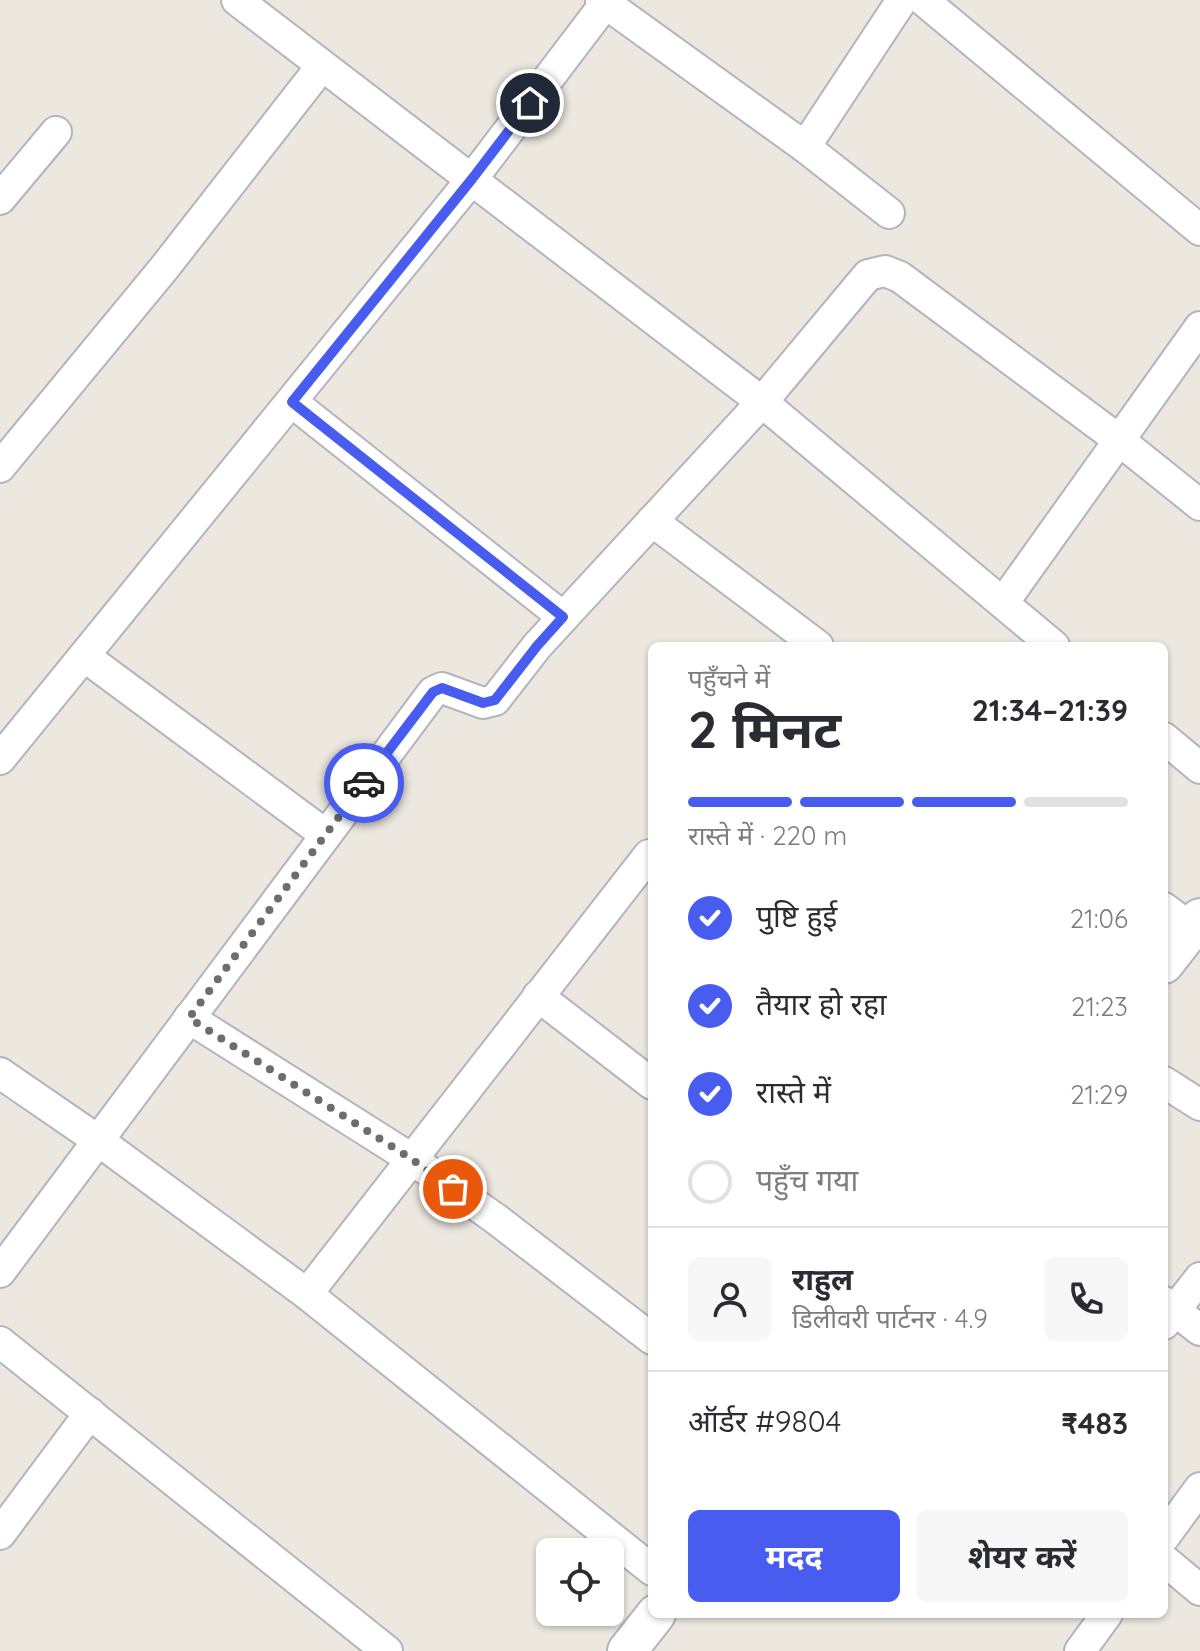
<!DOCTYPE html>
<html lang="hi">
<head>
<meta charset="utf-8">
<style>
  :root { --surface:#fff; --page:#f7f7f7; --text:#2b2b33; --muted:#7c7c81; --line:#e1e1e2; --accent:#485df0 }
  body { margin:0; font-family:Quicksand,"Noto Sans Devanagari",sans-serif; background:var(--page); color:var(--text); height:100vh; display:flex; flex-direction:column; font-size:30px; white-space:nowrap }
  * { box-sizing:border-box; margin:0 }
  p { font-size:26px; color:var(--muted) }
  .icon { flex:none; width:44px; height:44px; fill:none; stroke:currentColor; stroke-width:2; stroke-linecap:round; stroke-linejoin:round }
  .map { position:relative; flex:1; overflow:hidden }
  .side { position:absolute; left:648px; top:642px; width:520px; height:976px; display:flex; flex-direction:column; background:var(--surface); border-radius:12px; box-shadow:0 2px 6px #0004 }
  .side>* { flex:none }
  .tools { position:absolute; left:536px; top:1538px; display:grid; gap:16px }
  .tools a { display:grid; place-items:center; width:88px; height:88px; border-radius:12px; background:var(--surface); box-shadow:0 2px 6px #0004; font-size:40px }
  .pin { position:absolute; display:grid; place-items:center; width:68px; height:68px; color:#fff; margin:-34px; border:4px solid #fff; border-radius:50%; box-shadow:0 2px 8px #0007 }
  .courier { position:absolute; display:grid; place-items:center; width:80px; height:80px; margin:-40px; border:6px solid #485df0; border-radius:50%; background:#fff; color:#222; box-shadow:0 2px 10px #0007 }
  .overview em { font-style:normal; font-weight:700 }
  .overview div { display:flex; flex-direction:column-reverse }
  .overview { display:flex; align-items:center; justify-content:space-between; height:136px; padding:0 40px }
  h1 { font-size:52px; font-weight:700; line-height:60px }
  .bar { display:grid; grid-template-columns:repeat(4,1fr); gap:12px 8px; align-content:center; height:96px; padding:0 40px }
  .bar i { height:10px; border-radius:6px; background:var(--line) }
  .bar .current { background:var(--accent) }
  .bar p { grid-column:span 4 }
  .line { display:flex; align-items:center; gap:20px; padding:0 40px; border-top:2px solid var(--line) }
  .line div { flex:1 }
  .round { display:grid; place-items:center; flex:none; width:84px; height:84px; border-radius:12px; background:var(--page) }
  ol { padding:0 40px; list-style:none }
  li { display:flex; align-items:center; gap:24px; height:88px }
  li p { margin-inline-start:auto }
  li .icon { padding:8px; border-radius:50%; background:var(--accent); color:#fff; stroke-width:4 }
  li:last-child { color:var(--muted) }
  li i { width:44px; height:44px; border:4px solid var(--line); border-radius:50% }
  .cta { display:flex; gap:16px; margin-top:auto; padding:16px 40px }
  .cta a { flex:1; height:92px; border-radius:12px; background:var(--accent); color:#fff; font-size:32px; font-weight:700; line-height:92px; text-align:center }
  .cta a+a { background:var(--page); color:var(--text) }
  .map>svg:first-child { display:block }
</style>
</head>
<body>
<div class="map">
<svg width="1200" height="1651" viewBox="0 0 1200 1651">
  <rect width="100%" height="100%" fill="#ece7df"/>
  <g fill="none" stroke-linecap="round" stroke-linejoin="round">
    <defs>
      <g id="minor">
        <polyline points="237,0 762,402 1054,646"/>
        <polyline points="601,0 805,147 889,213"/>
        <polyline points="923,0 1200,230"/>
        <polyline points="805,147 902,0"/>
        <polyline points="0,199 56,132"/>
        <polyline points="292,402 563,617"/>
        <polyline points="0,467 165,267 321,67"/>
        <polyline points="652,521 818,646"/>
        <polyline points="1003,603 1200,327"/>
        <polyline points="84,656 326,835"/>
        <polyline points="1164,738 1200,768"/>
        <polyline points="0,759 472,179 608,0"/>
        <polyline points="1164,908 1192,929"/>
        <polyline points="538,996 652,1084"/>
        <polyline points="189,1018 410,1158 496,1219 652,1339"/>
        <polyline points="0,1073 99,1141 307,1294 652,1570"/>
        <polyline points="1164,1082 1200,1105"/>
        <polyline points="0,1272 433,692 442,688 483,703 495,700 537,646 762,402 868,275 885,271 900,277 1119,440 1200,505"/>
        <polyline points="307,1294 649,855"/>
        <polyline points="1164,1302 1200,1330"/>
        <polyline points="1164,1324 1200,1278"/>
        <polyline points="0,1342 387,1651"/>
        <polyline points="0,1534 90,1413"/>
        <polyline points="1164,1537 1200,1488"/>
        <polyline points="1164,1560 1200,1590"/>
        <polyline points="1080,1651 1107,1614"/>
      </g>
      <g id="tertiary">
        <polyline points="1164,964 1200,918"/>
        <polyline points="627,1651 656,1614"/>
      </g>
    </defs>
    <use href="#minor" stroke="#b2b4be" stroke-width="34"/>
    <use href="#tertiary" stroke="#b2b4be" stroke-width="42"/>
    <use href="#minor" stroke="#fff" stroke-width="30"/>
    <use href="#tertiary" stroke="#fff" stroke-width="38"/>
  </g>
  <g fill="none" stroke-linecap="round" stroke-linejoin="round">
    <polyline stroke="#6f6d6b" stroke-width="8" stroke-dasharray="0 14.4" points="364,783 189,1018 410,1158 453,1189"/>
    <polyline stroke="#485df0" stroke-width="10" points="364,783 433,692 442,688 483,703 495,700 537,646 563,617 292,402 472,179 530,103"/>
  </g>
</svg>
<div class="tools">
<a><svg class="icon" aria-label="locate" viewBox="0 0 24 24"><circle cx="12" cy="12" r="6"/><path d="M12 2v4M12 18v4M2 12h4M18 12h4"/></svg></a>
</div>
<div class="pin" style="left:453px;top:1189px;background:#ea580c"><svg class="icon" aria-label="bag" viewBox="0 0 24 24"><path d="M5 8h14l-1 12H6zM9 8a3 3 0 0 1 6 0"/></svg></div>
<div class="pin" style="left:530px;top:103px;background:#1f2937"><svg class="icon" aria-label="home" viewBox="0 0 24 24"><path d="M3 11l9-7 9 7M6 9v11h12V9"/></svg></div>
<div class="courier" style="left:364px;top:783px"><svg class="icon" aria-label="car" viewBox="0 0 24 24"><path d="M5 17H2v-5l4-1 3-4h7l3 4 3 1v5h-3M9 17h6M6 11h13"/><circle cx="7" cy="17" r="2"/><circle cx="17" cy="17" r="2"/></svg></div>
<section class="side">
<div class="overview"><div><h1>2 मिनट</h1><p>पहुँचने में</p></div><em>21:34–21:39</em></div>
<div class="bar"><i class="current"></i><i class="current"></i><i class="current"></i><i></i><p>रास्ते में · 220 m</p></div>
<ol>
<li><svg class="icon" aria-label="check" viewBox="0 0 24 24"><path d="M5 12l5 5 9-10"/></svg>पुष्टि हुई<p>21:06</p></li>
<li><svg class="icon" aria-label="check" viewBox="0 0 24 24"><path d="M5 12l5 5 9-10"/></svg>तैयार हो रहा<p>21:23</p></li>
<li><svg class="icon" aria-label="check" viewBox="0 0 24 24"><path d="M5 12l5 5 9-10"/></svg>रास्ते में<p>21:29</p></li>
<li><i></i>पहुँच गया</li>
</ol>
<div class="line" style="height:144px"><a class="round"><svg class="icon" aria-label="person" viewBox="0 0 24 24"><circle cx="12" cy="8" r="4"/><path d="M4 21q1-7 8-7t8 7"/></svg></a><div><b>राहुल</b><p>डिलीवरी पार्टनर · 4.9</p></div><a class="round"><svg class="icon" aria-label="phone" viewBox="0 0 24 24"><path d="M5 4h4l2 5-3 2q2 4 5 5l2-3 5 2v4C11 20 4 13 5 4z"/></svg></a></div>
<div class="line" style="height:104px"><div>ऑर्डर #9804</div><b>₹483</b></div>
<div class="cta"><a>मदद</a><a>शेयर करें</a></div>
</section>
</div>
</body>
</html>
